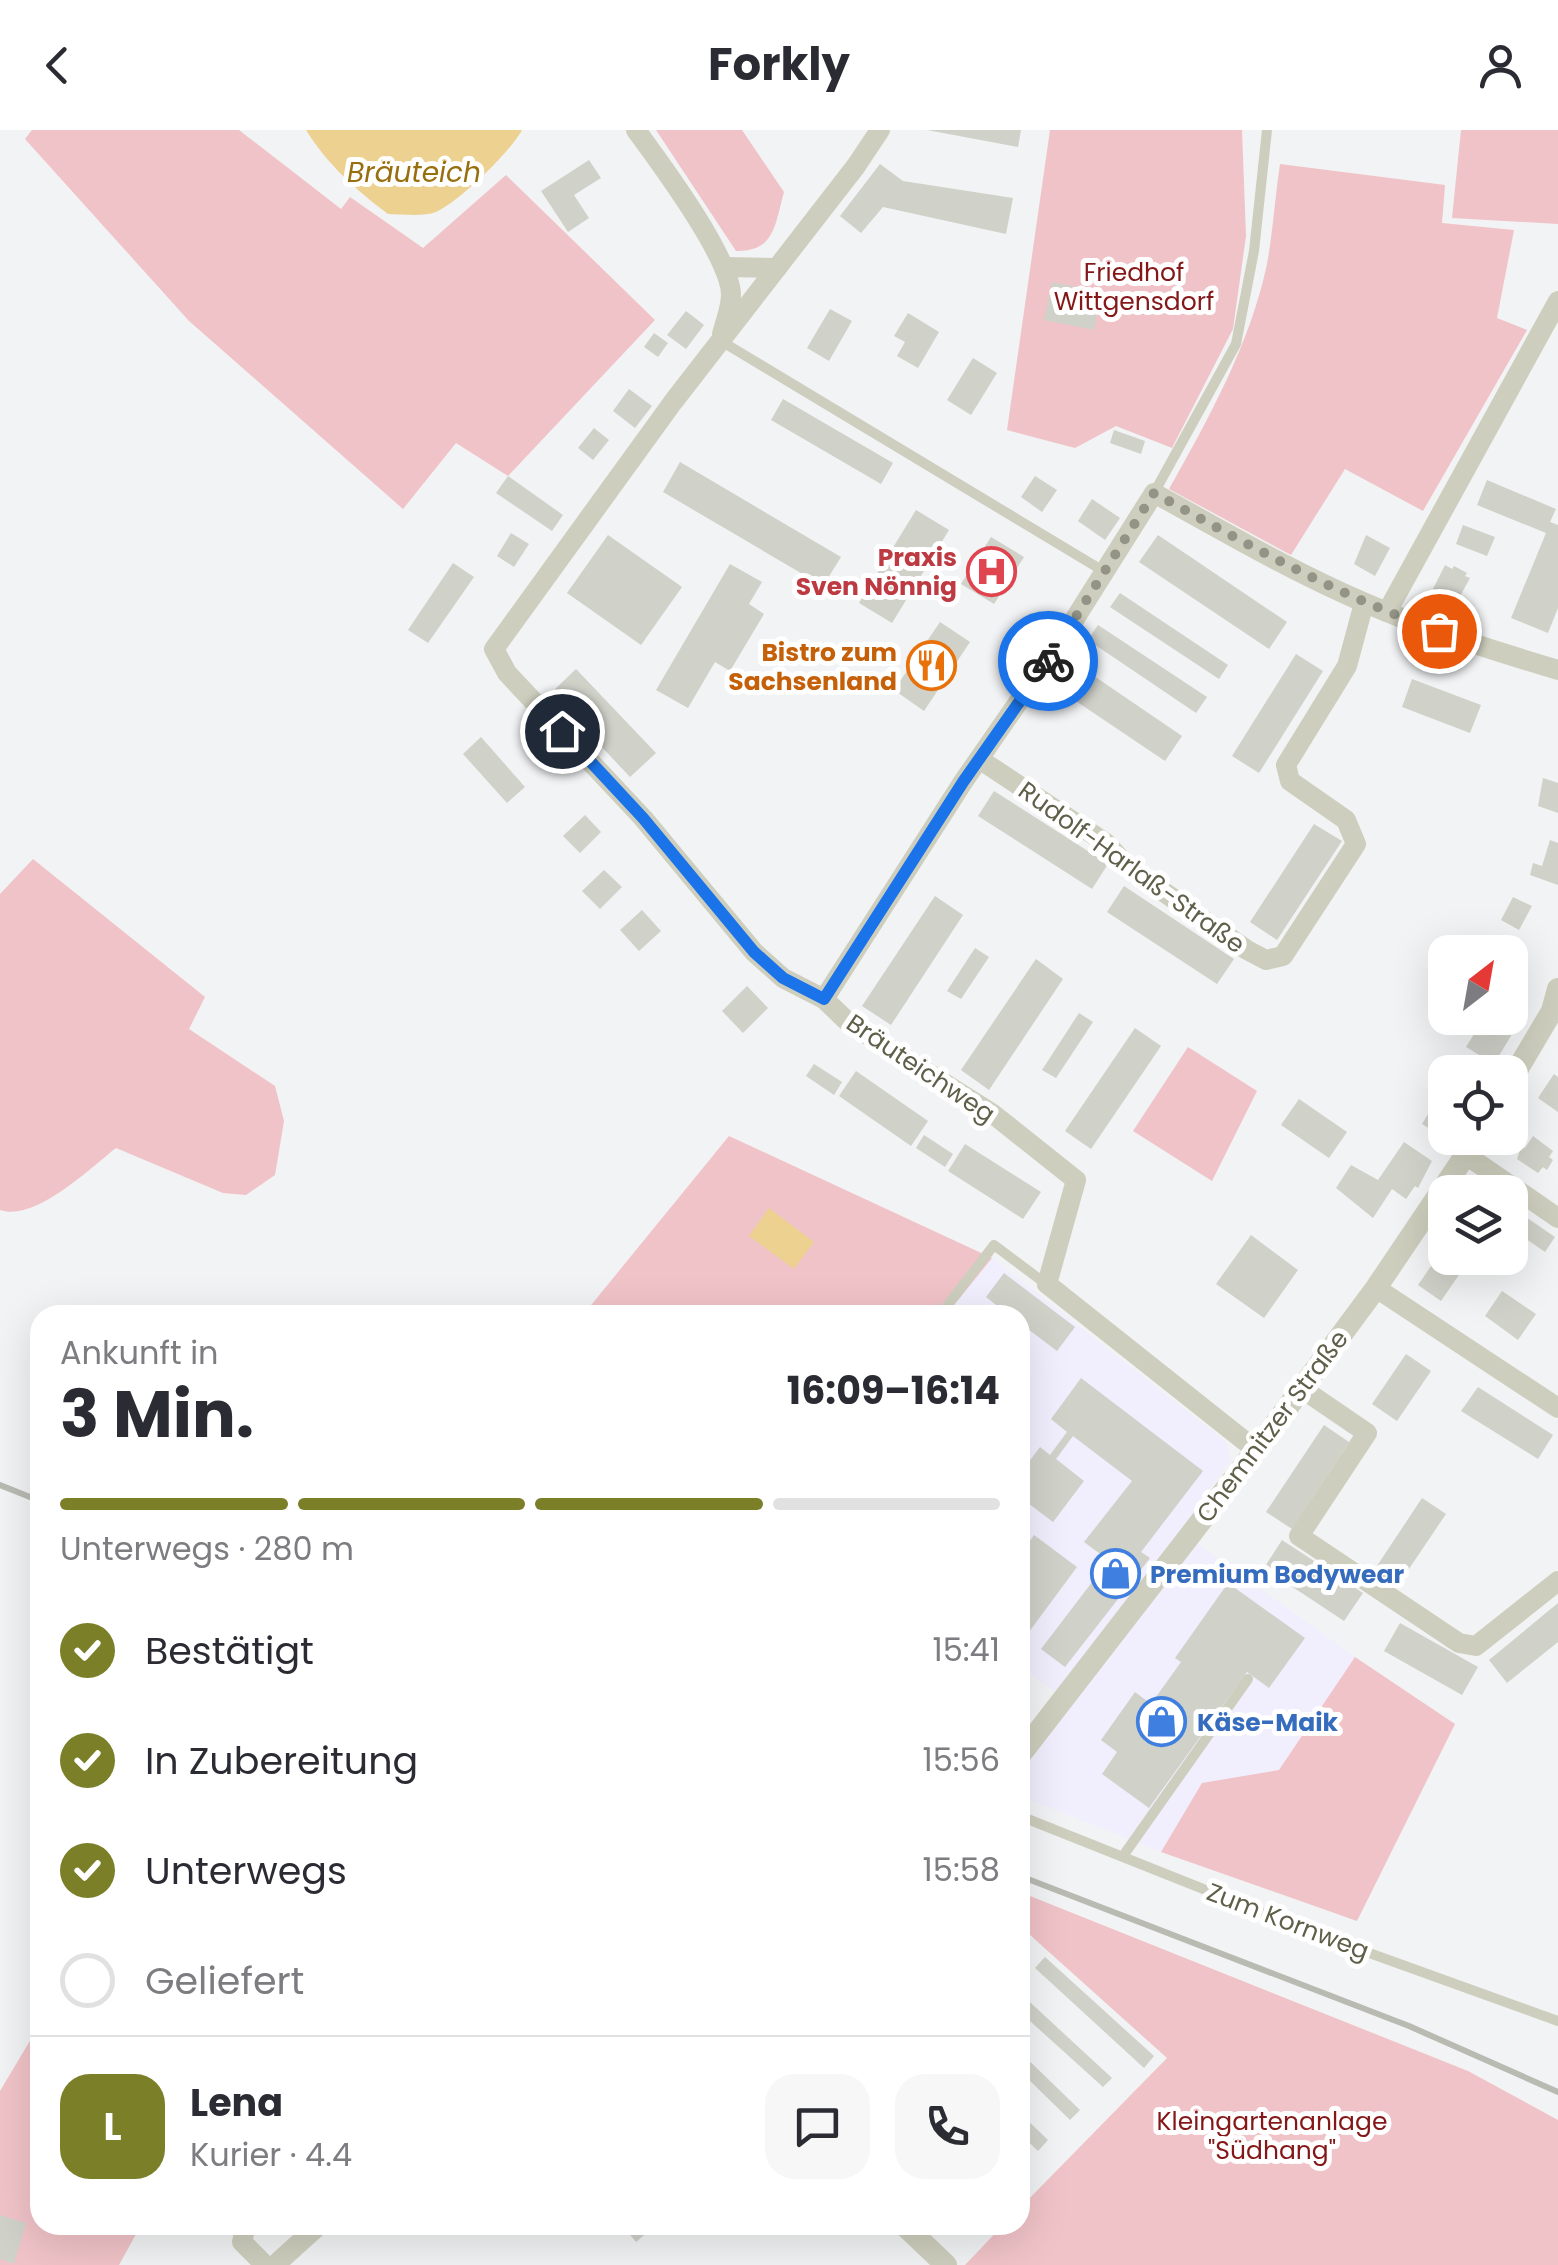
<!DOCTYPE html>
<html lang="de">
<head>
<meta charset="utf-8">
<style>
  :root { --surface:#fff; --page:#f7f7f7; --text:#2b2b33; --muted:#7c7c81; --line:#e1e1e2; --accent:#7a7f28 }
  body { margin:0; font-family:Poppins,sans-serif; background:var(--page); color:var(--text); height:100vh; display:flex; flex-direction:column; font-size:38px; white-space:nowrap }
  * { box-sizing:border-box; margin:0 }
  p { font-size:32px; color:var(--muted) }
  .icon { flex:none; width:55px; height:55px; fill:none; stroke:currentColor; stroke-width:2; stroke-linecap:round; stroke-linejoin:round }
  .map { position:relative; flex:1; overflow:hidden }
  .details { position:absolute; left:30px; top:1175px; width:1000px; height:930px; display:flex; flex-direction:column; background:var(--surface); border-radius:30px; box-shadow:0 10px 40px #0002 }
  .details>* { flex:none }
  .needle { width:65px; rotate:31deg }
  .tools { position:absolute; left:1428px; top:805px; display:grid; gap:20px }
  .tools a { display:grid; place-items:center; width:100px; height:100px; border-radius:20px; background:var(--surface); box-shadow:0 10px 40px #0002; font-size:50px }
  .pin { position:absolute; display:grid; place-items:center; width:85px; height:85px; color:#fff; margin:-42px; border:5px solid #fff; border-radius:50%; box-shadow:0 2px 10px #0007 }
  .courier { position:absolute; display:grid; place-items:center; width:100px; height:100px; margin:-50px; border:8px solid #1a73e8; border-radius:50%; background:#fff; color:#222; box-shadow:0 2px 12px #0007 }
  .head em { font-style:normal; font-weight:700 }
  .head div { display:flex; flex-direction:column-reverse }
  .head { display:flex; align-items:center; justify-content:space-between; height:170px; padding:0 30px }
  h1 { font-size:65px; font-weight:700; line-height:75px }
  .bar { display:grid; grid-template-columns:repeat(4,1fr); gap:15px 10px; align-content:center; height:120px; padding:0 30px }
  .bar i { height:12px; border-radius:8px; background:var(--line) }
  .bar .current { background:var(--accent) }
  .bar p { grid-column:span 4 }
  .line { display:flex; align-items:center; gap:25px; padding:0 30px; border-top:2px solid var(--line) }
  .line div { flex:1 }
  .round { display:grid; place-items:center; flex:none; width:105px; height:105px; border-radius:30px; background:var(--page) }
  ol { padding:0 30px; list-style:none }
  li { display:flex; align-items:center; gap:30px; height:110px }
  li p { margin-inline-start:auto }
  li .icon { padding:10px; border-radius:50%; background:var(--accent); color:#fff; stroke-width:4 }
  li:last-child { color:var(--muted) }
  li i { width:55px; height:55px; border:5px solid var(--line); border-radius:50% }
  header { display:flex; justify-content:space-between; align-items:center; height:130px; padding:0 30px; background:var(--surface); font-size:45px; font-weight:700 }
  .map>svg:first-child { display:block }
</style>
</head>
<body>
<header><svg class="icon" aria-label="back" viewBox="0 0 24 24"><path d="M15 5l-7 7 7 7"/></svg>Forkly<svg class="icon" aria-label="person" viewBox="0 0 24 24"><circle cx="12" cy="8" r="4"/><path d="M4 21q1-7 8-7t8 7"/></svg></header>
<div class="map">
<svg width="1558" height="2135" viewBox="0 0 1558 2135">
  <rect width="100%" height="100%" fill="#f2f3f4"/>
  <polygon fill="#f1eefd" points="992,1128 1226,1312 1231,1329 1180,1401 1355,1527 1279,1640 1202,1653 1161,1722 1020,1666 1020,1642 1072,1574 1020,1536 1020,1185 946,1185"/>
  <g fill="#f0c3c8">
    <polygon points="32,0 239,0 341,79 350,67 423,118 506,45 655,190 508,346 456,313 403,379 189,191 25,9"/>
    <path d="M656,0H742L784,62C775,94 775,122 736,121Z"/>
    <polygon points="1050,0 1242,0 1246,106 1233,199 1172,318 1116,296 1075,318 1007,300"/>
    <polygon points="1461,0 1558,0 1558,94 1452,88"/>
    <path d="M1280,34L1445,55L1442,93L1514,100L1497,188L1527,200L1423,381L1345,339L1291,425L1169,359C1209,288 1250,214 1267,134C1273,101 1275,67 1280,34Z"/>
    <path d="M33,729L205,867L189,899L275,956L284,991L275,1045L246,1065L223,1063L116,1018C89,1039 35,1092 0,1080V764Z"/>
    <polygon points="1188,917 1257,961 1212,1051 1133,1001"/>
    <polygon points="729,1006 992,1128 946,1185 583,1185"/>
    <polygon points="1355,1527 1455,1594 1357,1791 1161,1722 1202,1653 1279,1640"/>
    <polygon points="1020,1762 1468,1941 1558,1990 1558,2135 965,2135 1003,2095 1020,2095 1020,2078 1167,1928 1020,1796"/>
    <polygon points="40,1894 40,2095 141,2095 119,2135 0,2135 0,1961"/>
  </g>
  <g fill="#edd190">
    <path d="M306,0H522C511,21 458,73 436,82C423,87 401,84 388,84C355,59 328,35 306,0Z"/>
    <polygon points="769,1078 814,1112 794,1139 749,1106"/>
  </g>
  <g fill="#d0d1c9">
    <polygon points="927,0 1021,0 1018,17"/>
    <polygon points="589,30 601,48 574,65 589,88 568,102 541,61"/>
    <polygon points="880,34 903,51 1013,68 1006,104 883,77 861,103 840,86"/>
    <polygon points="1052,152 1101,162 1094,200 1044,190"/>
    <polygon points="830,179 852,191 829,231 807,218"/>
    <polygon points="686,181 704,195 686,219 667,205"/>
    <polygon points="908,183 939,202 918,238 897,226 905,212 894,206"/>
    <polygon points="654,203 668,213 658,227 644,217"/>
    <polygon points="973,228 997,243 971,285 947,270"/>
    <polygon points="629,259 652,276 635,298 613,281"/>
    <polygon points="783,269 893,333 881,354 771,290"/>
    <polygon points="594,298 609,310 593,330 578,318"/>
    <polygon points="1114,300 1145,311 1141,324 1110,313"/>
    <polygon points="680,332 841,427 823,456 663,362"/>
    <polygon points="508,346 563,385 552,401 496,363"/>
    <polygon points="1035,346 1057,360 1042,382 1021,367"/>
    <polygon points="1487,350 1556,379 1550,392 1558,395 1558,478 1548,503 1511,488 1546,403 1477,375"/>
    <polygon points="1092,369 1120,388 1105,410 1078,391"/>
    <polygon points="916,380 949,400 892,493 859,473"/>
    <polygon points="1463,395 1495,407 1487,426 1456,414"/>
    <polygon points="511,403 529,414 514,437 497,426"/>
    <polygon points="608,405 682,457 641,515 567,463"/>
    <polygon points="1158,405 1287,492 1269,519 1139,432"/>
    <polygon points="1366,405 1390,418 1375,446 1354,434"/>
    <polygon points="991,407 1024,427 994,474 961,454"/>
    <polygon points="453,433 474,447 428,513 408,500"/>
    <polygon points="730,434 762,452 749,474 764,484 730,541 715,532 688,578 656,560"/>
    <polygon points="1445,435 1452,439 1454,436 1467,443 1465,446 1470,448 1457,472 1433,459"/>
    <polygon points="1120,463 1228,535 1219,549 1110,477"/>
    <polygon points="940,492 970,512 924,581 894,560"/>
    <polygon points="1098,495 1207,567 1196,583 1088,510"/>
    <polygon points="1296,524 1323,541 1259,643 1232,626"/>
    <polygon points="1072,531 1182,606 1165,631 1055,557"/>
    <polygon points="576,539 656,623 630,647 551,563"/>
    <polygon points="1412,549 1481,575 1470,603 1402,577"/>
    <polygon points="481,607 525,657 507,673 463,624"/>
    <polygon points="1543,648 1558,653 1558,683 1538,676"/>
    <polygon points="994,661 1108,734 1092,759 978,686"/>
    <polygon points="585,685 601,702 580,723 563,706"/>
    <polygon points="1314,694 1342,711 1277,810 1250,792"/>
    <polygon points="1550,710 1558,713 1558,755 1530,745 1533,733 1542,736"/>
    <polygon points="604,740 622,757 600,779 582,761"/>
    <polygon points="1124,756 1234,829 1217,854 1107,782"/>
    <polygon points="935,766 963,785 891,895 862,876"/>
    <polygon points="1513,767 1532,776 1519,800 1501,790"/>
    <polygon points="642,780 661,801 639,821 620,800"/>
    <polygon points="975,818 989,827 961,869 947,861"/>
    <polygon points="1036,829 1063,849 989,960 961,940"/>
    <polygon points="747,856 768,878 743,903 722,881"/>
    <polygon points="1510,872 1526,881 1494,934 1466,917 1484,888 1510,888"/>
    <polygon points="1079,883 1093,892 1056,948 1042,940"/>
    <polygon points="1135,898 1161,916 1091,1019 1065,1001"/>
    <polygon points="814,934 842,952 834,965 806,946"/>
    <polygon points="856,941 928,991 911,1016 839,966"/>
    <polygon points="1554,944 1558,947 1558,982 1538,968"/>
    <polygon points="1445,956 1445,1008 1422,994"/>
    <polygon points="1299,969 1347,1002 1329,1028 1281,995"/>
    <polygon points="924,1005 953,1024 945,1037 916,1018"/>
    <polygon points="1533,1006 1553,1021 1549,1027 1553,1030 1547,1040 1543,1037 1538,1043 1517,1029 1521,1017 1525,1018"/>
    <polygon points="1404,1012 1432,1031 1418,1058 1415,1056 1406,1069 1392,1059 1373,1088 1336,1058 1351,1035 1378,1050"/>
    <polygon points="965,1014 1041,1062 1023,1089 948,1041"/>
    <polygon points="1514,1079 1555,1107 1545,1122 1510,1098 1510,1085"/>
    <polygon points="1251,1105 1298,1140 1264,1188 1216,1154"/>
    <polygon points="1440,1123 1463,1139 1441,1171 1418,1155"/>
    <polygon points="1004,1143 1075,1197 1057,1221 1020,1193 1020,1185 1009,1185 986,1167"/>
    <polygon points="1502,1161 1536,1184 1518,1210 1485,1186"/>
    <polygon points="1406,1224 1431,1241 1397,1291 1372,1274"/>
    <polygon points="1081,1248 1203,1341 1141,1422 1150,1428 1065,1537 1041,1519 1096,1447 1090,1443 1103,1426 1084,1412 1132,1351 1073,1306 1056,1329 1084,1351 1053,1392 1020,1367 1020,1327 1028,1333 1040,1317 1050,1325 1067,1302 1051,1289"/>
    <polygon points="1478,1257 1553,1305 1538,1329 1461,1281"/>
    <polygon points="1324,1295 1349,1312 1292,1399 1266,1382"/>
    <polygon points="1422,1368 1446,1384 1396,1458 1373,1442"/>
    <polygon points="1034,1405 1077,1437 1020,1514 1020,1409 1027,1415"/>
    <polygon points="1282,1410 1363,1463 1344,1491 1264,1438"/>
    <polygon points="1228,1453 1305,1508 1269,1558 1247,1542 1149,1678 1102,1644 1117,1622 1101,1610 1135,1562 1151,1574 1181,1532 1175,1528"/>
    <polygon points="1558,1473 1558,1512 1507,1553 1489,1530"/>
    <polygon points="1400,1493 1478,1537 1462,1565 1384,1521"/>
    <polygon points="1045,1827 1154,1926 1144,1938 1035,1838"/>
    <polygon points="1020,1863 1112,1948 1103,1957 1020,1882"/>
    <polygon points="1020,1922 1080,1980 1070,1990 1020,1941"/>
    <polygon points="1020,1983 1048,2010 1038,2021 1020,2004"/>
    <polygon points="0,2085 26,2093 14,2134 0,2129"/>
    <polygon points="622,2095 656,2095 636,2112"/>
  </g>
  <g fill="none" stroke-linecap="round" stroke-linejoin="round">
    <g stroke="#cecebe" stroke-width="10">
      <polyline points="721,211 1105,442"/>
      <polyline points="1154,363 1236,214 1254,121 1267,0"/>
      <polyline points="940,1185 994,1115 1046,1154"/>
      <polyline points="1020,1686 1311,1802 1558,1891"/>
      <polyline points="1123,1726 1248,1549"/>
    </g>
    <g stroke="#cecebe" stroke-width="20">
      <path d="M636,0C660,33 731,128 731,165C731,178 725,192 722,204"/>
      <polyline points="880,0 856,36 673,272 494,519 507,543 643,688 754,822 783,848 824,869 849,893 993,984 1076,1050 1047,1154 1256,1320"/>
      <polyline points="724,137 777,138"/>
      <polyline points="1387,482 1558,171"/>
      <polyline points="979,629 1106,713 1128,737 1247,820 1266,830 1283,826 1356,714 1346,690 1290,651 1286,635 1347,536 1364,473"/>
      <path d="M824,869L963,652L1064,506L1154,363C1223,401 1291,441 1363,472C1427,500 1492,520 1558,540"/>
      <polyline points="1466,1025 1558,1088"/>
      <polyline points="1376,1158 1558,1278"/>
      <polyline points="1301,1258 1367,1303 1299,1406 1459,1513 1476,1516 1558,1451"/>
      <polyline points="246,2095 242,2112 265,2135"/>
      <polyline points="275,2135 319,2095"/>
    </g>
    <g stroke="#cecebe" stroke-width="22">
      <polyline points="1510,952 1552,881 1558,859"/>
      <polyline points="1020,1625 1256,1320 1376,1158 1477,1008"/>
      <polyline points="904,2095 946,2135"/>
    </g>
    <g stroke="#b9bab2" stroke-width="6">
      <polyline points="0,1355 40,1371"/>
      <polyline points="1020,1746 1409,1896 1558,1962"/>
    </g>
  </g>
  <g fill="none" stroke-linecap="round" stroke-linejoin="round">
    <path stroke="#939386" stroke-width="10" stroke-dasharray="0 18" d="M1048,531L1154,363C1247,414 1338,466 1439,501"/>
    <polyline stroke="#1a73e8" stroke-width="12" points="562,601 643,688 754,822 783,848 824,869 963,652 1048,531"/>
  </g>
  <defs>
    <symbol id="hospital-ring" viewBox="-11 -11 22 22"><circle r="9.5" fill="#fff" stroke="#e0444e" stroke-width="1.5"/><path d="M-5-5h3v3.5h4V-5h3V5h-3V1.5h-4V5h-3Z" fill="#e0444e"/></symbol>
    <symbol id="restaurant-ring" viewBox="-11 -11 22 22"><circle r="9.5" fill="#fff" stroke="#e8710a" stroke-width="1.5"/><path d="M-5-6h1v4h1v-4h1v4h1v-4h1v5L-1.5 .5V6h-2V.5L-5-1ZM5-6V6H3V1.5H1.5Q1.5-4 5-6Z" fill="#e8710a"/></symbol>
    <symbol id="shop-ring" viewBox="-11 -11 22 22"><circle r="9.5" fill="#fff" stroke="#3f7fe0" stroke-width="1.5"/><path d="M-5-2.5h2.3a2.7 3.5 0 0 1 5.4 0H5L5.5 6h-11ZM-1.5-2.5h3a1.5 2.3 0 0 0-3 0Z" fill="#3f7fe0"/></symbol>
  </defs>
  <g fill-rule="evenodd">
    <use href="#hospital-ring" x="964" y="414" width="55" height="55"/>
    <use href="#restaurant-ring" x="904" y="508" width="55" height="55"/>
    <use href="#shop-ring" x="1088" y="1416" width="55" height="55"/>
    <use href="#shop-ring" x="1134" y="1564" width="55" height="55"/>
  </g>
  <g text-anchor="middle" stroke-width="10" stroke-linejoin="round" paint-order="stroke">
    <g font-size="25" fill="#841818" stroke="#fff">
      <text x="1134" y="151">Friedhof<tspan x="1134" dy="29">Wittgensdorf</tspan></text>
      <text x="1272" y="2000">Kleingartenanlage<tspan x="1272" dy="29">"Südhang"</tspan></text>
    </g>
    <g font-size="25" font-weight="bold" fill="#be3a42" stroke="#fff" text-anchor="end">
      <text x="957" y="436">Praxis<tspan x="957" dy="29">Sven Nönnig</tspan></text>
    </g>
    <g font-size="25" font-weight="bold" fill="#c56008" stroke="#fff" text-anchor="end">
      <text x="897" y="531">Bistro zum<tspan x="897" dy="29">Sachsenland</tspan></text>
    </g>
    <g font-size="25" fill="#605f4a" stroke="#fff">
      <text transform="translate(1132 737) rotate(36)" y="9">Rudolf-Harlaß-Straße</text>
      <text transform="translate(921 938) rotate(34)" y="9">Bräuteichweg</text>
      <text transform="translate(1272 1296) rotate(-53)" y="9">Chemnitzer Straße</text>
      <text transform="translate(1288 1791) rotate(21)" y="9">Zum Kornweg</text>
    </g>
    <g font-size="25" font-weight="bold" fill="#366cbe" stroke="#fff" text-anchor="start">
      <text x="1150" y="1453">Premium Bodywear</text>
      <text x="1197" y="1601">Käse-Maik</text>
    </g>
    <g font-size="28" font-style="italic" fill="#986f0e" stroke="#fff">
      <text x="414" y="52">Bräuteich</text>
    </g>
  </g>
</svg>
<div class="tools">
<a><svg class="needle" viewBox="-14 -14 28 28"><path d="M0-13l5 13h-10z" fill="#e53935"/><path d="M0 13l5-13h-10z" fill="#7c7c81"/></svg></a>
<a><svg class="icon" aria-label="locate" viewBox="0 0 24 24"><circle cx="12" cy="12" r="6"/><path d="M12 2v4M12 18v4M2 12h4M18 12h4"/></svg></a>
<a><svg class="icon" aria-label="layers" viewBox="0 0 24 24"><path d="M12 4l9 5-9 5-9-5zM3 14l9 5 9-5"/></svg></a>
</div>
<div class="pin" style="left:1439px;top:501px;background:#ea580c"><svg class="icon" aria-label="bag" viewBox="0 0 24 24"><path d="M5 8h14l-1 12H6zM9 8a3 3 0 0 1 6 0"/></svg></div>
<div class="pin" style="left:562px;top:601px;background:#1f2937"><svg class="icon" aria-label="home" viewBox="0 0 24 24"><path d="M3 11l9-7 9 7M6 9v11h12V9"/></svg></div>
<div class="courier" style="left:1048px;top:531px"><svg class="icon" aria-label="bike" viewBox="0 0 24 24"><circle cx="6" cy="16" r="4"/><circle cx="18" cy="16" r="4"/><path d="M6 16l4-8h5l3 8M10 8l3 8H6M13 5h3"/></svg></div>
<section class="details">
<div class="head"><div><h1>3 Min.</h1><p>Ankunft in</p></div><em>16:09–16:14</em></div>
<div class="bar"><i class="current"></i><i class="current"></i><i class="current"></i><i></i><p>Unterwegs · 280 m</p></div>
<ol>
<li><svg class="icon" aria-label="check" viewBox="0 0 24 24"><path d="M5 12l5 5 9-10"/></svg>Bestätigt<p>15:41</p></li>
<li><svg class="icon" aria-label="check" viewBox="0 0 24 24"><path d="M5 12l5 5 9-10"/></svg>In Zubereitung<p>15:56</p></li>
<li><svg class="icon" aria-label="check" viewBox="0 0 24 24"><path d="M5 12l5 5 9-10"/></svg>Unterwegs<p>15:58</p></li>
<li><i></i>Geliefert</li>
</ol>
<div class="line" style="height:180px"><b class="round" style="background:var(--accent);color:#fff">L</b><div><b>Lena</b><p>Kurier · 4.4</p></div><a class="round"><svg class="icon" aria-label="chat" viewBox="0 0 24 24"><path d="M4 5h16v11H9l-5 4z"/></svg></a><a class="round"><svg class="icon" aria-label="phone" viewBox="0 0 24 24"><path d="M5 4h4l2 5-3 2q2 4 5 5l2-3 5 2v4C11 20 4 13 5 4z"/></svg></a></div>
</section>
</div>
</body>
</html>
